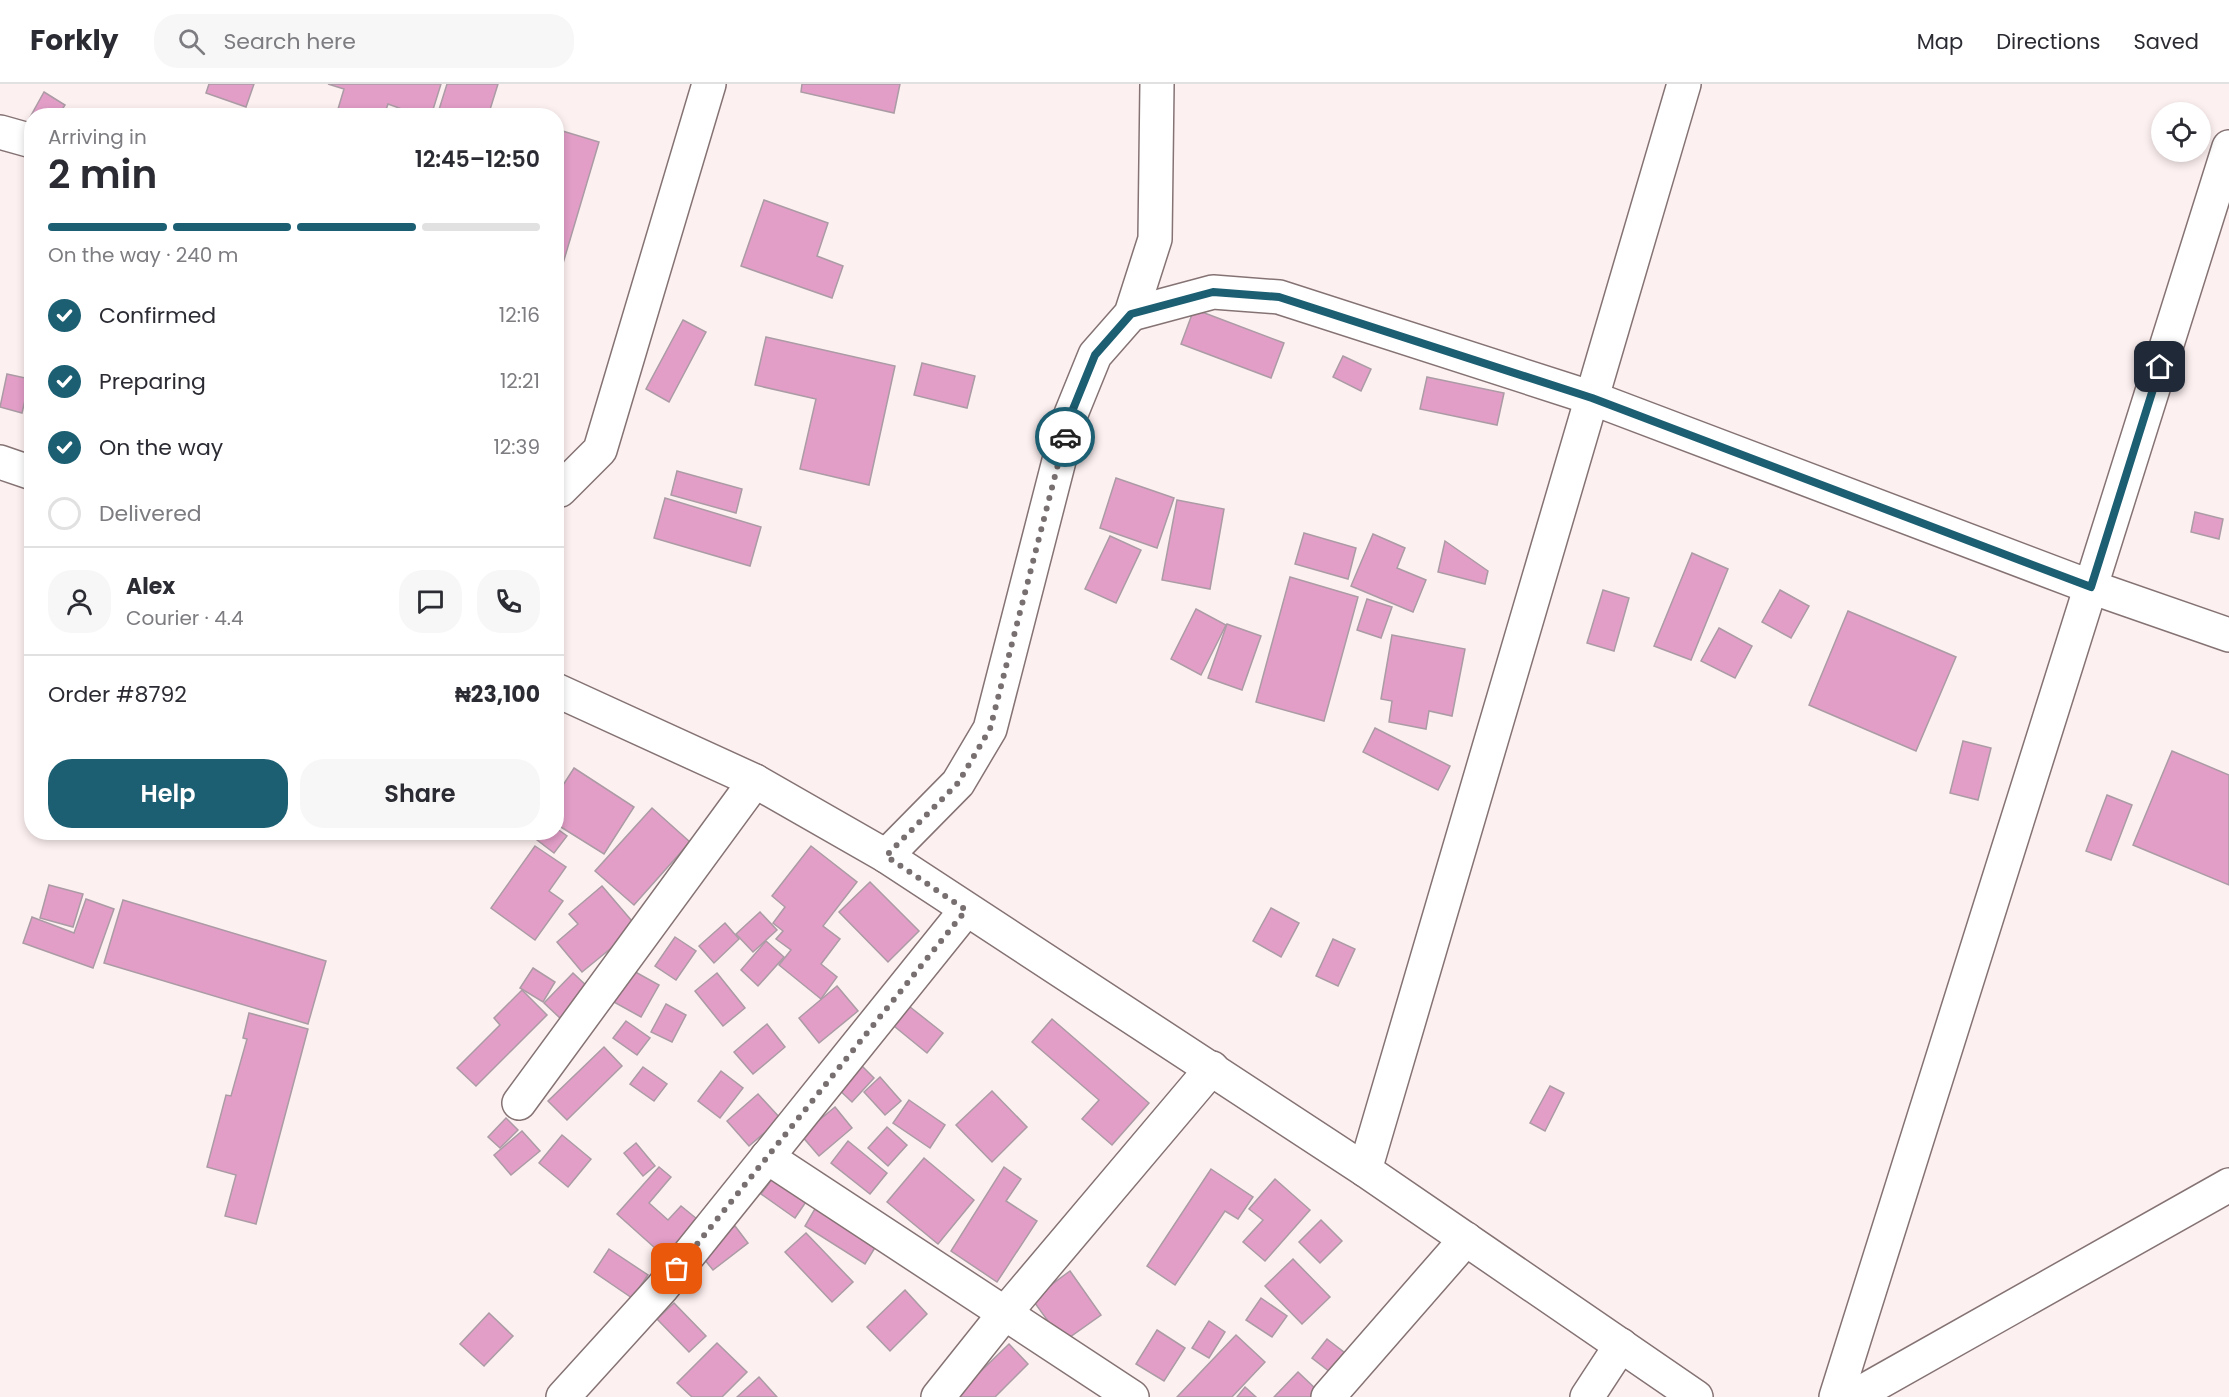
<!DOCTYPE html>
<html lang="en">
<head>
<meta charset="utf-8">
<style>
  :root { --surface:#fff; --page:#f7f7f7; --text:#2b2b33; --muted:#7c7c81; --line:#e1e1e2; --accent:#1c5f73 }
  body { margin:0; font-family:Poppins,sans-serif; background:var(--page); color:var(--text); height:100vh; display:flex; flex-direction:column; font-size:22px; white-space:nowrap }
  * { box-sizing:border-box; margin:0 }
  p { font-size:20px; color:var(--muted) }
  .icon { flex:none; width:33px; height:33px; fill:none; stroke:currentColor; stroke-width:2; stroke-linecap:round; stroke-linejoin:round }
  .map { position:relative; flex:1; overflow:hidden }
  .side { position:absolute; left:24px; top:24px; width:540px; height:732px; display:flex; flex-direction:column; background:var(--surface); border-radius:24px; box-shadow:0 3px 9px #0003 }
  .side>* { flex:none }
  .controls { position:absolute; left:2151px; top:18px; display:grid; gap:12px }
  .controls a { display:grid; place-items:center; width:60px; height:60px; border-radius:50%; background:var(--surface); box-shadow:0 3px 9px #0003; font-size:30px }
  .pin { position:absolute; display:grid; place-items:center; width:51px; height:51px; color:#fff; margin:-26px; border-radius:12px; box-shadow:0 3px 9px #0006 }
  .courier { position:absolute; display:grid; place-items:center; width:60px; height:60px; margin:-30px; border:4px solid #1c5f73; border-radius:50%; background:#fff; color:#222; box-shadow:0 2px 8px #0007 }
  .summary em { font-style:normal; font-weight:600 }
  .summary div { display:flex; flex-direction:column-reverse }
  .summary { display:flex; align-items:center; justify-content:space-between; height:102px; padding:0 24px }
  h1 { font-size:39px; font-weight:600; line-height:45px }
  .bar { display:grid; grid-template-columns:repeat(4,1fr); gap:9px 6px; align-content:center; height:72px; padding:0 24px }
  .bar i { height:8px; border-radius:4px; background:var(--line) }
  .bar .current { background:var(--accent) }
  .bar p { grid-column:span 4 }
  .line { display:flex; align-items:center; gap:15px; padding:0 24px; border-top:2px solid var(--line) }
  .line div { flex:1 }
  .round { display:grid; place-items:center; flex:none; width:63px; height:63px; border-radius:24px; background:var(--page) }
  ol { padding:0 24px; list-style:none }
  li { display:flex; align-items:center; gap:18px; height:66px }
  li p { margin-inline-start:auto }
  li .icon { padding:6px; border-radius:50%; background:var(--accent); color:#fff; stroke-width:4 }
  li:last-child { color:var(--muted) }
  li i { width:33px; height:33px; border:3px solid var(--line); border-radius:50% }
  .action { display:flex; gap:12px; margin-top:auto; padding:12px 24px }
  .action a { flex:1; height:69px; border-radius:24px; background:var(--accent); color:#fff; font-size:24px; font-weight:600; line-height:69px; text-align:center }
  .action a+a { background:var(--page); color:var(--text) }
  header { display:flex; align-items:center; gap:36px; box-sizing:border-box; height:84px; padding:0 30px; background:var(--surface); border-bottom:2px solid var(--line) }
  header strong { font-size:28px }
  nav { display:flex; gap:33px; margin-inline-start:auto; font-size:21px }
  .search { width:420px; height:54px; background:var(--page); display:flex; align-items:center; gap:15px; box-sizing:border-box; padding:0 21px; border-radius:24px; color:var(--muted); font-size:22px }
  .map>svg:first-child { display:block }
</style>
</head>
<body>
<header>
<strong>Forkly</strong>
<div class="search"><svg class="icon" aria-label="search" viewBox="0 0 24 24"><circle cx="10" cy="10" r="6"/><path d="M15 15l6 6"/></svg>Search here</div>
<nav><a>Map</a><a>Directions</a><a>Saved</a></nav>
</header>
<div class="map">
<svg width="2229" height="1313" viewBox="0 0 2229 1313">
  <rect width="100%" height="100%" fill="#fdf0f1"/>
  <g fill="#e29ec7" stroke="#ab9ba4" stroke-width="1.5">
    <polygon points="209,0 254,0 246,23 206,9"/>
    <polygon points="328,0 441,0 431,32 421,32 388,20 384,32 359,32 338,25 344,5"/>
    <polygon points="447,0 498,0 488,32 437,32"/>
    <polygon points="802,0 900,0 894,29 801,8"/>
    <polygon points="44,8 65,21 58,32 32,32 32,36 29,35"/>
    <polygon points="556,45 599,58 556,203"/>
    <polygon points="764,116 828,139 817,172 843,182 832,214 741,182"/>
    <polygon points="1194,225 1284,259 1271,294 1181,260"/>
    <polygon points="683,236 706,248 669,318 646,305"/>
    <polygon points="766,253 895,282 869,401 800,385 816,315 755,301"/>
    <polygon points="1343,272 1371,285 1361,307 1333,293"/>
    <polygon points="922,279 975,292 967,324 914,311"/>
    <polygon points="7,290 30,295 22,329 0,323"/>
    <polygon points="1427,293 1504,309 1497,341 1420,325"/>
    <polygon points="677,387 742,405 736,429 671,411"/>
    <polygon points="1116,394 1174,414 1157,464 1100,444"/>
    <polygon points="665,414 761,443 750,482 654,454"/>
    <polygon points="1177,416 1224,425 1210,505 1162,496"/>
    <polygon points="2195,428 2223,435 2219,455 2191,448"/>
    <polygon points="1304,449 1356,464 1348,495 1295,480"/>
    <polygon points="1373,450 1405,464 1397,484 1426,496 1413,528 1351,502"/>
    <polygon points="1110,452 1141,466 1116,519 1085,505"/>
    <polygon points="1445,457 1488,487 1485,500 1438,488"/>
    <polygon points="1692,469 1728,485 1691,576 1654,562"/>
    <polygon points="1290,493 1358,513 1324,637 1256,618"/>
    <polygon points="1603,506 1629,514 1614,567 1587,559"/>
    <polygon points="1780,506 1809,522 1791,554 1762,538"/>
    <polygon points="1367,515 1392,523 1381,554 1357,546"/>
    <polygon points="1196,525 1226,541 1201,591 1171,575"/>
    <polygon points="1848,527 1956,573 1916,667 1809,621"/>
    <polygon points="1227,540 1261,552 1242,606 1208,594"/>
    <polygon points="1719,544 1752,562 1735,594 1701,577"/>
    <polygon points="1392,551 1465,565 1452,632 1429,627 1426,645 1389,638 1392,617 1381,615"/>
    <polygon points="1375,644 1450,682 1438,706 1363,668"/>
    <polygon points="1963,657 1991,664 1978,716 1950,709"/>
    <polygon points="2172,667 2229,691 2229,801 2133,761"/>
    <polygon points="574,684 634,723 604,770 556,740 556,712"/>
    <polygon points="2107,711 2132,721 2111,776 2086,767"/>
    <polygon points="652,724 690,758 634,821 595,787"/>
    <polygon points="556,744 567,752 554,769 532,752 535,748 556,748"/>
    <polygon points="535,762 566,783 549,807 563,817 535,856 491,824"/>
    <polygon points="811,762 857,798 823,842 840,855 821,880 837,893 821,915 779,881 791,866 776,855 783,847 773,839 785,823 772,812"/>
    <polygon points="870,798 919,847 888,878 839,828"/>
    <polygon points="49,801 83,810 73,843 40,834"/>
    <polygon points="602,802 637,843 582,888 557,858 578,840 569,830"/>
    <polygon points="86,815 114,825 93,884 23,859 32,833 74,849"/>
    <polygon points="123,816 326,877 308,940 104,879"/>
    <polygon points="1271,824 1299,839 1281,873 1253,857"/>
    <polygon points="760,828 777,846 753,868 736,850"/>
    <polygon points="725,839 739,855 714,879 699,862"/>
    <polygon points="675,853 696,867 676,896 655,882"/>
    <polygon points="1333,855 1355,865 1338,902 1316,892"/>
    <polygon points="766,857 784,873 758,902 741,886"/>
    <polygon points="533,884 555,898 543,918 520,904"/>
    <polygon points="630,885 659,901 641,933 612,917"/>
    <polygon points="573,889 590,905 561,935 544,919"/>
    <polygon points="717,889 745,924 723,942 695,907"/>
    <polygon points="837,902 858,927 819,959 799,934"/>
    <polygon points="522,906 547,931 476,1002 457,984 500,941 494,934"/>
    <polygon points="905,919 943,949 927,969 889,938"/>
    <polygon points="666,920 686,931 672,958 651,948"/>
    <polygon points="249,929 308,945 256,1140 225,1132 236,1091 207,1083 226,1011 231,1012 247,955 243,954"/>
    <polygon points="1052,935 1149,1019 1112,1061 1082,1035 1099,1016 1032,958"/>
    <polygon points="626,937 650,954 637,971 613,954"/>
    <polygon points="767,940 785,963 753,990 734,968"/>
    <polygon points="604,963 622,982 567,1036 548,1017"/>
    <polygon points="857,977 874,994 852,1018 834,1001"/>
    <polygon points="643,983 667,1000 654,1017 630,1000"/>
    <polygon points="721,987 743,1004 720,1034 698,1017"/>
    <polygon points="880,993 901,1017 885,1031 864,1008"/>
    <polygon points="1550,1002 1564,1009 1545,1047 1530,1039"/>
    <polygon points="992,1007 1027,1043 992,1078 956,1041"/>
    <polygon points="758,1010 781,1035 749,1062 727,1037"/>
    <polygon points="909,1016 945,1041 930,1064 893,1039"/>
    <polygon points="835,1023 852,1044 819,1072 801,1051"/>
    <polygon points="506,1034 518,1046 500,1064 488,1053"/>
    <polygon points="887,1043 907,1061 888,1082 868,1064"/>
    <polygon points="522,1047 540,1067 511,1091 494,1071"/>
    <polygon points="562,1051 591,1075 568,1103 539,1079"/>
    <polygon points="848,1057 887,1089 870,1110 831,1079"/>
    <polygon points="636,1059 655,1082 643,1092 624,1069"/>
    <polygon points="924,1074 974,1116 938,1160 887,1118"/>
    <polygon points="659,1083 671,1093 649,1119 668,1136 681,1122 697,1135 665,1173 617,1130"/>
    <polygon points="1004,1083 1021,1095 1006,1117 1037,1137 997,1198 951,1167"/>
    <polygon points="1211,1085 1253,1113 1238,1135 1225,1127 1175,1201 1147,1182"/>
    <polygon points="774,1092 808,1115 795,1134 761,1110"/>
    <polygon points="1275,1095 1310,1126 1265,1177 1243,1158 1263,1136 1249,1125"/>
    <polygon points="816,1123 876,1162 865,1180 805,1142"/>
    <polygon points="1321,1136 1342,1157 1320,1179 1299,1158"/>
    <polygon points="735,1142 748,1159 713,1186 699,1169"/>
    <polygon points="806,1149 853,1198 832,1218 785,1168"/>
    <polygon points="609,1165 648,1191 632,1214 594,1188"/>
    <polygon points="1293,1175 1330,1213 1302,1240 1265,1202"/>
    <polygon points="1070,1187 1101,1231 1063,1258 1032,1215"/>
    <polygon points="905,1206 927,1230 890,1267 867,1243"/>
    <polygon points="1261,1214 1287,1232 1272,1253 1246,1236"/>
    <polygon points="674,1219 706,1252 689,1268 657,1235"/>
    <polygon points="489,1229 513,1252 484,1282 460,1260"/>
    <polygon points="1209,1237 1225,1248 1209,1274 1192,1264"/>
    <polygon points="1157,1246 1185,1264 1164,1297 1136,1280"/>
    <polygon points="1236,1251 1265,1278 1232,1313 1177,1313"/>
    <polygon points="1327,1255 1345,1269 1330,1288 1312,1274"/>
    <polygon points="717,1259 747,1288 722,1313 692,1313 677,1299"/>
    <polygon points="1009,1260 1028,1280 995,1313 954,1313"/>
    <polygon points="1298,1288 1318,1307 1312,1313 1274,1313"/>
    <polygon points="759,1293 777,1313 737,1313"/>
    <polygon points="1245,1303 1256,1313 1237,1313"/>
  </g>
  <g fill="none" stroke-linecap="round" stroke-linejoin="round">
    <defs>
      <g id="minor">
        <polyline points="0,48 32,57"/>
        <polyline points="1131,230 1213,208 1279,213 1592,314 2091,503 2229,551"/>
        <polyline points="556,406 560,406 600,366 709,0"/>
        <polyline points="886,772 958,699 990,645 1071,330 1095,271 1131,230 1155,155 1157,0"/>
        <polyline points="519,1019 755,697"/>
        <polyline points="767,1073 1132,1313"/>
        <polyline points="1365,1086 1684,0"/>
        <polyline points="563,1313 662,1204 966,826"/>
        <polyline points="938,1313 1005,1229 1212,984"/>
        <polyline points="1328,1313 1466,1155"/>
        <polyline points="1587,1313 1621,1261"/>
        <polyline points="1836,1313 2229,63"/>
        <polyline points="1853,1313 2229,1101"/>
      </g>
      <g id="tertiary">
        <polyline points="0,378 32,389"/>
        <polyline points="556,606 755,697 886,772 1365,1086 1696,1313"/>
      </g>
    </defs>
    <use href="#minor" stroke="#857374" stroke-width="36"/>
    <use href="#tertiary" stroke="#857374" stroke-width="36"/>
    <use href="#minor" stroke="#fff" stroke-width="33"/>
    <use href="#tertiary" stroke="#fff" stroke-width="33"/>
  </g>
  <g fill="none" stroke-linecap="round" stroke-linejoin="round">
    <polyline stroke="#786f70" stroke-width="6" stroke-dasharray="0 10.8" points="677,1185 966,826 886,772 958,699 990,645 1065,353"/>
    <polyline stroke="#1c5f73" stroke-width="8" points="1065,353 1071,330 1095,271 1131,230 1213,208 1279,213 1592,314 2091,503 2160,283"/>
  </g>
</svg>
<div class="controls">
<a><svg class="icon" aria-label="locate" viewBox="0 0 24 24"><circle cx="12" cy="12" r="6"/><path d="M12 2v4M12 18v4M2 12h4M18 12h4"/></svg></a>
</div>
<div class="pin" style="left:677px;top:1185px;background:#ea580c"><svg class="icon" aria-label="bag" viewBox="0 0 24 24"><path d="M5 8h14l-1 12H6zM9 8a3 3 0 0 1 6 0"/></svg></div>
<div class="pin" style="left:2160px;top:283px;background:#1f2937"><svg class="icon" aria-label="home" viewBox="0 0 24 24"><path d="M3 11l9-7 9 7M6 9v11h12V9"/></svg></div>
<div class="courier" style="left:1065px;top:353px"><svg class="icon" aria-label="car" viewBox="0 0 24 24"><path d="M5 17H2v-5l4-1 3-4h7l3 4 3 1v5h-3M9 17h6M6 11h13"/><circle cx="7" cy="17" r="2"/><circle cx="17" cy="17" r="2"/></svg></div>
<section class="side">
<div class="summary"><div><h1>2 min</h1><p>Arriving in</p></div><em>12:45–12:50</em></div>
<div class="bar"><i class="current"></i><i class="current"></i><i class="current"></i><i></i><p>On the way · 240 m</p></div>
<ol>
<li><svg class="icon" aria-label="check" viewBox="0 0 24 24"><path d="M5 12l5 5 9-10"/></svg>Confirmed<p>12:16</p></li>
<li><svg class="icon" aria-label="check" viewBox="0 0 24 24"><path d="M5 12l5 5 9-10"/></svg>Preparing<p>12:21</p></li>
<li><svg class="icon" aria-label="check" viewBox="0 0 24 24"><path d="M5 12l5 5 9-10"/></svg>On the way<p>12:39</p></li>
<li><i></i>Delivered</li>
</ol>
<div class="line" style="height:108px"><a class="round"><svg class="icon" aria-label="person" viewBox="0 0 24 24"><circle cx="12" cy="8" r="4"/><path d="M4 21q1-7 8-7t8 7"/></svg></a><div><b>Alex</b><p>Courier · 4.4</p></div><a class="round"><svg class="icon" aria-label="chat" viewBox="0 0 24 24"><path d="M4 5h16v11H9l-5 4z"/></svg></a><a class="round"><svg class="icon" aria-label="phone" viewBox="0 0 24 24"><path d="M5 4h4l2 5-3 2q2 4 5 5l2-3 5 2v4C11 20 4 13 5 4z"/></svg></a></div>
<div class="line" style="height:78px"><div>Order #8792</div><b>₦23,100</b></div>
<div class="action"><a>Help</a><a>Share</a></div>
</section>
</div>
</body>
</html>
